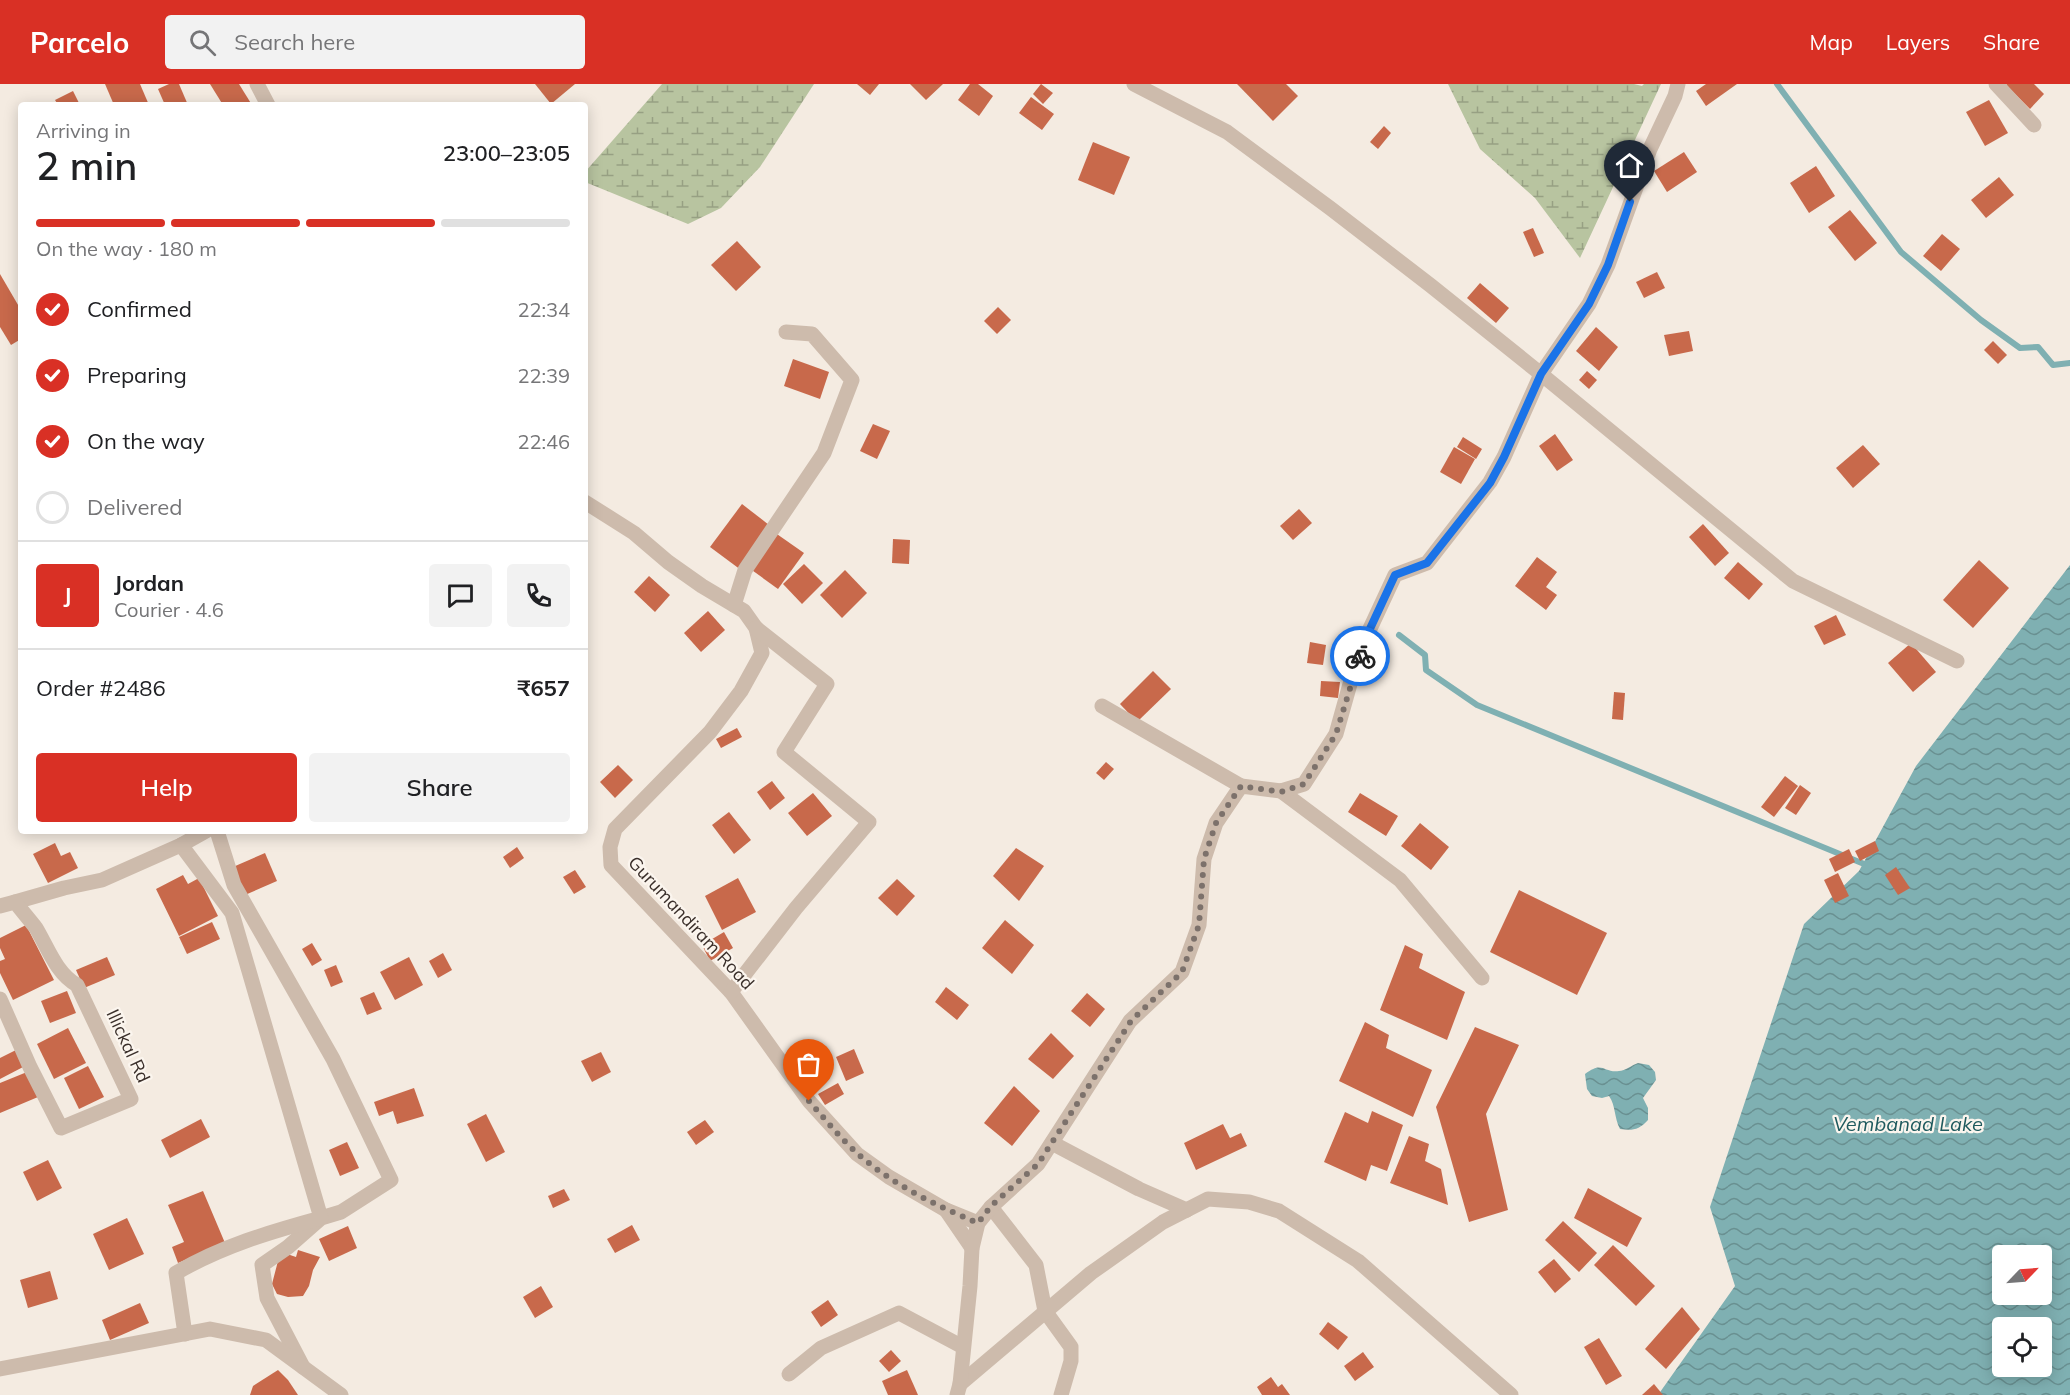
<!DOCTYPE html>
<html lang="en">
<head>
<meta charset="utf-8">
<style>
  :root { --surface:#fff; --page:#f2f2f2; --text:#202124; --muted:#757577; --line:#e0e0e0; --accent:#d93025 }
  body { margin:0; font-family:Mulish,sans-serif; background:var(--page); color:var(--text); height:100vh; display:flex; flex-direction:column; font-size:22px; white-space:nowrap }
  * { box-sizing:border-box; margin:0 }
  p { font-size:20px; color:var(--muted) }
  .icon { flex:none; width:33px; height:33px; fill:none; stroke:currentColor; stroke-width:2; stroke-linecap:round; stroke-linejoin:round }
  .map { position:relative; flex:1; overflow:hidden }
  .side { position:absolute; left:18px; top:18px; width:570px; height:732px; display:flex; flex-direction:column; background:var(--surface); border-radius:6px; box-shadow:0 3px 15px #0003 }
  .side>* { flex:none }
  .needle { width:39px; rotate:65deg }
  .buttons { position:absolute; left:1992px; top:1161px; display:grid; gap:12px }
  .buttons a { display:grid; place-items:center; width:60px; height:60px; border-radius:6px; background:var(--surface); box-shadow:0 3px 15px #0003; font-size:30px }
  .pin { position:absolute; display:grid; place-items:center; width:51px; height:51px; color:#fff; margin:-62px -26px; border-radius:50% 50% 50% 0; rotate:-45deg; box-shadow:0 0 6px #0007 }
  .pin .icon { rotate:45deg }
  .courier { position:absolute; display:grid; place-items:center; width:60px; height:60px; margin:-30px; border:4px solid #1a73e8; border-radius:50%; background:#fff; color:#222; box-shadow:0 2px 8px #0007 }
  .overview em { font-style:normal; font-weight:600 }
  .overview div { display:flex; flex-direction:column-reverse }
  .overview { display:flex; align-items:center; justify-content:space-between; height:102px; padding:0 18px }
  h1 { font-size:39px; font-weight:600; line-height:45px }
  .bar { display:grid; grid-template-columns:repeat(4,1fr); gap:9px 6px; align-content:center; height:72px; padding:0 18px }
  .bar i { height:8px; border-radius:4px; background:var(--line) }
  .bar .on { background:var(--accent) }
  .bar p { grid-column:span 4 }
  .line { display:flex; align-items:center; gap:15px; padding:0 18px; border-top:2px solid var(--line) }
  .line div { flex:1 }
  .round { display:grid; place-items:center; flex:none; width:63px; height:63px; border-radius:6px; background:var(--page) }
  ol { padding:0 18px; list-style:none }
  li { display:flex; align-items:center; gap:18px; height:66px }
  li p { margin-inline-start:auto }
  li .icon { padding:6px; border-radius:50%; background:var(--accent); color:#fff; stroke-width:4 }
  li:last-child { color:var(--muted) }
  li i { width:33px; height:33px; border:3px solid var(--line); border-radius:50% }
  .action { display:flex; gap:12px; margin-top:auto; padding:12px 18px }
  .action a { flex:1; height:69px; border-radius:6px; background:var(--accent); color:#fff; font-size:24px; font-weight:600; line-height:69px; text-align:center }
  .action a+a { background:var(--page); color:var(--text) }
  header { display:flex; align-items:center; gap:36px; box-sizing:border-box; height:84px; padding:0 30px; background:var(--accent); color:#fff }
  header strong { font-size:28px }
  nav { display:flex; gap:33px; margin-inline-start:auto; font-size:21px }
  .search { width:420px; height:54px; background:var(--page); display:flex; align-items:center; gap:15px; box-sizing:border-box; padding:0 21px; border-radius:6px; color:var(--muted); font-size:22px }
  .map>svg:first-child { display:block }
</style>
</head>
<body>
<header>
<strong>Parcelo</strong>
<div class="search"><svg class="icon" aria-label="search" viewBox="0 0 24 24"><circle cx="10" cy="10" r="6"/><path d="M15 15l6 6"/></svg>Search here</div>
<nav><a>Map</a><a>Layers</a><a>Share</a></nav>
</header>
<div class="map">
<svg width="2070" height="1311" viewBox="0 0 2070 1311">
  <defs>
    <pattern id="wetland-marsh" width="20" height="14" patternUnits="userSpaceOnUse" patternTransform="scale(1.5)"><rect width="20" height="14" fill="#b8c4a0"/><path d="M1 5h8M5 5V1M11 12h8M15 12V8" fill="none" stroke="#97a083"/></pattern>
    <pattern id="water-waves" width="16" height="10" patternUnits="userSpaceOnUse" patternTransform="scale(1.5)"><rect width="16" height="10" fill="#7fb0b2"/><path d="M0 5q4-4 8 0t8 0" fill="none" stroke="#699091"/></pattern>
  </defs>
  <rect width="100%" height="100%" fill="#f4ebe1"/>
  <g fill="url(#wetland-marsh)">
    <polygon points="662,0 814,0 760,83 721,124 688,140 585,98 585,88"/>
    <polygon points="1448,0 1634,0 1642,2 1644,0 1661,0 1580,174 1535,114 1480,65"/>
  </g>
  <g fill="url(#water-waves)" fill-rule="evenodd">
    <path d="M2070,481V1311H1658L1735,1202L1710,1123L1804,840L1859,787L1916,682ZM2002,1172H2042V1210H2002ZM2002,1244H2042V1282H2002Z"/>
    <path d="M1638,979L1649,981L1655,988L1656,996L1643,1014L1648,1024V1036C1639,1046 1632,1047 1620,1045C1614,1034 1616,1022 1609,1012L1602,1014L1592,1012L1587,1005L1585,990C1603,976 1603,989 1619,987C1625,987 1632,981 1638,979Z"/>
  </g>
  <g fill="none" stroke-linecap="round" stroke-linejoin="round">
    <g stroke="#7fb0b2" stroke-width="6">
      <polyline points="1777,0 1901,168 1981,236 2020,264 2038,263 2053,281 2070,279"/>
      <polyline points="1399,551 1425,571 1426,586 1477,621 1869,782"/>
    </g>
  </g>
  <g fill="#c8694b">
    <polygon points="105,0 140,0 149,21 114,21"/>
    <polygon points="169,0 179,0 188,21 165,21 158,5"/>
    <polygon points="210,0 239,0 252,21 223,21"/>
    <polygon points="535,0 575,0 551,20"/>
    <polygon points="857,0 879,0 870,11"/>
    <polygon points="910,0 943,0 926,16"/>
    <polygon points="970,0 978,0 993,12 979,32 958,16"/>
    <polygon points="1041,0 1053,9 1043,20 1033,10"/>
    <polygon points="1237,0 1286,0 1298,12 1273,37"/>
    <polygon points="1706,0 1737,0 1706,22 1696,7"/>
    <polygon points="2007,0 2034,0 2044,10 2030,25 2006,1"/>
    <polygon points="73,7 80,21 58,21 55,16"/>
    <polygon points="1031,13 1054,30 1042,46 1019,29"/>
    <polygon points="1989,16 2008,49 1985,62 1966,28"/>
    <polygon points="1384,42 1391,49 1378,65 1370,58"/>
    <polygon points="1093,58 1130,73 1114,111 1078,96"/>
    <polygon points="1684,68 1697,88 1667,108 1654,87"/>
    <polygon points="1816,82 1835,112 1809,129 1790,99"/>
    <polygon points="1999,93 2014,111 1986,134 1971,116"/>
    <polygon points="1850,126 1877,159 1855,177 1828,143"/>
    <polygon points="1533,144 1544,169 1534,173 1523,148"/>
    <polygon points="1942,150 1960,165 1941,187 1923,172"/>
    <polygon points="737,157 761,183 736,207 711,181"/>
    <polygon points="1657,188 1665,204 1644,214 1636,198"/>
    <polygon points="0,190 21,226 21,255 11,261 0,243"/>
    <polygon points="1480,199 1509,224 1496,239 1467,214"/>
    <polygon points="998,223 1011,236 997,250 984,237"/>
    <polygon points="1596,243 1618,263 1599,287 1576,267"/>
    <polygon points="1689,247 1693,267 1669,272 1664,251"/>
    <polygon points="1993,257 2007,271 1998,280 1984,266"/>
    <polygon points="793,275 829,288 820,315 784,302"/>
    <polygon points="1587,287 1597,296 1589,305 1579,296"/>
    <polygon points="873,340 890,347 877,375 860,367"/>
    <polygon points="1555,350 1573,376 1557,387 1539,362"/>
    <polygon points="1463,353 1482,365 1476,375 1457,363"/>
    <polygon points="1863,361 1880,380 1853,404 1836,384"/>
    <polygon points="1454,363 1475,375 1461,400 1440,388"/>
    <polygon points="742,420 769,441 741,486 710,463"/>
    <polygon points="1299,425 1312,439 1293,456 1280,442"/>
    <polygon points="1703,440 1729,469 1715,482 1689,453"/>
    <polygon points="774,448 804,469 778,505 749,484"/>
    <polygon points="893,455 910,456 909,480 892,479"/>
    <polygon points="1537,473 1557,488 1546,503 1557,511 1546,526 1515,502"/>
    <polygon points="1979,476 2009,504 1973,544 1943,516"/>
    <polygon points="1738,478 1763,500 1749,516 1724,494"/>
    <polygon points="804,480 823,499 802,520 783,500"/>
    <polygon points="845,486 867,509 842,534 820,511"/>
    <polygon points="649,492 670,511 655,528 634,508"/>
    <polygon points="708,527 725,546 701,568 684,549"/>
    <polygon points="1836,531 1846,551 1824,561 1814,542"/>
    <polygon points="1310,558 1326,561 1323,581 1307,579"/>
    <polygon points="1911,559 1936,588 1913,608 1888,579"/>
    <polygon points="1153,587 1171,605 1137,638 1120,620"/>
    <polygon points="1321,597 1340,598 1338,614 1320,612"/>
    <polygon points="1614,608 1625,609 1623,636 1612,635"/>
    <polygon points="737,644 742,653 721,664 716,655"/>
    <polygon points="1106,678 1114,685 1104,696 1096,689"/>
    <polygon points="618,681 633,696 615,714 600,698"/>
    <polygon points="1785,692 1798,702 1774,733 1761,723"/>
    <polygon points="772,697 785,714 770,726 757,708"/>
    <polygon points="1800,701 1811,709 1796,731 1785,724"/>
    <polygon points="813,709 832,732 807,752 788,729"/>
    <polygon points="1360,709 1398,732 1386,752 1348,728"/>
    <polygon points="729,728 751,756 734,770 712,741"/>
    <polygon points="1420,739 1449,763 1431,786 1401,762"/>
    <polygon points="1875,757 1879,767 1860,777 1855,767"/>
    <polygon points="55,759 61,772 70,768 78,784 48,799 33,770"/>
    <polygon points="517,763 524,774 510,784 503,773"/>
    <polygon points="1016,764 1044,782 1019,817 993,792"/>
    <polygon points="1849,765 1855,778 1835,788 1829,775"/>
    <polygon points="265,769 277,797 245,811 233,783"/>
    <polygon points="1896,783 1910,804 1898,811 1885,791"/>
    <polygon points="575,786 586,803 574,810 563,793"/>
    <polygon points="1838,789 1849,812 1835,819 1824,796"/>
    <polygon points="183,791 188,800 199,794 218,832 179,852 156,805"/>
    <polygon points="738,794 756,828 722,846 705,812"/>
    <polygon points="897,795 915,812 897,832 878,814"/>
    <polygon points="1519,806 1607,849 1577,911 1490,868"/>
    <polygon points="1005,836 1034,861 1012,890 982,864"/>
    <polygon points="212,838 220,855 187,870 179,853"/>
    <polygon points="26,841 54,896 13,916 0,889 0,877 5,875 0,864 0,854"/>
    <polygon points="724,848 733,864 710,877 702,861"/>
    <polygon points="312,859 322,876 312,882 302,865"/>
    <polygon points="1405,861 1423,870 1419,884 1465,908 1447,956 1380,926"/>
    <polygon points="443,869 452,886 438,894 429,877"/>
    <polygon points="107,873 115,891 84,904 76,886"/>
    <polygon points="409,873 423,901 395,916 380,888"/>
    <polygon points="336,881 343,898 331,903 324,886"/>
    <polygon points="946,903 969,921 957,936 935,918"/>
    <polygon points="67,907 76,929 50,939 41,917"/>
    <polygon points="374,908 382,925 367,931 360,914"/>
    <polygon points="1087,909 1105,925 1090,943 1071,927"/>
    <polygon points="1365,938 1389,951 1386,964 1432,986 1413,1033 1339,997"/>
    <polygon points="1475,943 1519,961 1486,1030 1508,1126 1469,1138 1436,1023"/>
    <polygon points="68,944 86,979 54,995 37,960"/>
    <polygon points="1051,949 1074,972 1053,995 1028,975"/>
    <polygon points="854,965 864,989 846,997 836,973"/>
    <polygon points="16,966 25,982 0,995 0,974"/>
    <polygon points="601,968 611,988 592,998 581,977"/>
    <polygon points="88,982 104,1013 79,1025 64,994"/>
    <polygon points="27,988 38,1013 0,1029 0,999"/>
    <polygon points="838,999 844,1010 825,1021 818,1010"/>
    <polygon points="1014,1002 1040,1027 1012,1062 984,1039"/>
    <polygon points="414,1004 424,1032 397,1040 393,1027 379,1032 374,1018"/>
    <polygon points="1372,1027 1403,1041 1387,1087 1371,1081 1366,1097 1324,1078 1345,1028 1368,1039"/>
    <polygon points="486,1030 505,1068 486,1078 467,1040"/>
    <polygon points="201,1035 210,1053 170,1074 161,1056"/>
    <polygon points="705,1036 714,1048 696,1061 687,1048"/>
    <polygon points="1223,1040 1230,1054 1241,1049 1247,1062 1196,1086 1184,1059"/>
    <polygon points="1409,1052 1429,1060 1425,1077 1441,1085 1448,1121 1390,1099"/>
    <polygon points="347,1058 359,1084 340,1092 329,1066"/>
    <polygon points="48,1076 62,1104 37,1117 23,1088"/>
    <polygon points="1588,1104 1642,1134 1627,1163 1574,1134"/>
    <polygon points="564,1105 570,1116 553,1124 548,1112"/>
    <polygon points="203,1107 225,1159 178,1179 172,1163 184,1158 168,1121"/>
    <polygon points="127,1134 144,1170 109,1186 93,1150"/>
    <polygon points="1563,1137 1597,1169 1579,1188 1545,1156"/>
    <polygon points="632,1141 640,1156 615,1169 607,1155"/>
    <polygon points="348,1142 357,1164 329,1177 319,1155"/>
    <polygon points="1613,1161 1655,1202 1636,1222 1594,1181"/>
    <polygon points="298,1166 320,1173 313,1186 309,1202 303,1212 288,1213 277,1210 272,1200 278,1177 287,1170 296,1173"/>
    <polygon points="1554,1175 1571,1195 1555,1209 1538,1188"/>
    <polygon points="50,1187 58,1215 28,1224 20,1196"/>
    <polygon points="541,1202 553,1223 535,1234 523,1213"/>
    <polygon points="828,1216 838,1231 821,1243 811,1228"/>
    <polygon points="140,1219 149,1239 110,1256 102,1236"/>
    <polygon points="1682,1223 1700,1245 1666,1285 1645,1265"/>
    <polygon points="1328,1238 1348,1253 1338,1266 1319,1250"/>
    <polygon points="1599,1254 1622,1292 1606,1301 1584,1263"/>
    <polygon points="891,1266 901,1277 889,1288 879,1277"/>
    <polygon points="1363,1268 1374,1283 1355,1297 1344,1282"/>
    <polygon points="278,1286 288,1296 298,1311 250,1311 253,1302"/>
    <polygon points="907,1286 918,1311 888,1311 882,1297"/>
    <polygon points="1271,1293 1278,1303 1282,1300 1290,1311 1262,1311 1257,1303"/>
    <polygon points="1654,1300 1663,1311 1642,1311"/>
  </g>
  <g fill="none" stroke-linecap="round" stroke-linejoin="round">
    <g stroke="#cdbbac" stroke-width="15">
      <polyline points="257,0 268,21"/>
      <polyline points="1134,0 1227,48 1330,124 1430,201 1541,290 1793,497 1957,577"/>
      <polyline points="1996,0 2034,41"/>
      <polyline points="585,418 634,449 668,478 702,502 744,527 756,544 762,569 741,607 710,648 615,745 610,763 611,781 731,908 809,1017 857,1070 889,1093 946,1126 978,1139"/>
      <polyline points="734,521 745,486 824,369 852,296 812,250 786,248"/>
      <polyline points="1102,622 1241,702"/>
      <polyline points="1281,707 1400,796 1482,894"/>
      <polyline points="217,747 234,801 333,975 391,1096 341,1128 321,1134 288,1163 262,1181 267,1214 303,1283"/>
      <polyline points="181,761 206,747"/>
      <path d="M15,818L64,804L102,796L181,761L232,829L321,1134C270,1148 222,1162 176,1189L185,1250"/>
      <path d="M0,822L15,818C22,827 29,835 36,844C48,864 56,889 77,901L131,1015L61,1044L30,983L0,915"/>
      <polyline points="731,908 796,824 869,738 784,668 827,600 756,544"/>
      <polyline points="1052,1059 1139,1105 1187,1126"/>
      <polyline points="991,1123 1036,1181 1045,1227 1071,1263 1071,1277 1061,1311"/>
      <polyline points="946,1126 972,1164"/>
      <polyline points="0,1285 210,1245 266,1256 341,1311"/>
      <polyline points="789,1290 821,1264 899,1229 963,1263"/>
      <polyline points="960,1300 1091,1189 1163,1138 1208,1115 1249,1118 1279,1127 1358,1177 1511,1311"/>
      <polyline points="957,1311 960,1300 970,1202 972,1164 978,1139 991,1123 1038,1080 1130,937 1182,888 1199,841 1204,775 1216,739 1241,702 1281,707 1304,700 1336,650 1350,600 1368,549 1395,491 1427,479 1490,398 1504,373 1541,290 1589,220 1608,181 1650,65 1675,12 1678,0"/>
    </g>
  </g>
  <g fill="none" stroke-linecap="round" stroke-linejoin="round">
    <path stroke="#7c716b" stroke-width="6" stroke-dasharray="0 10.8" d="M809,1017C825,1035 840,1054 857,1069C891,1100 937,1122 978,1139L991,1122L1038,1080L1131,937L1182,888L1199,841L1204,775L1216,739L1241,702L1281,708L1304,700L1336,650L1360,572"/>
    <polyline stroke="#1a73e8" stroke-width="8" points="1360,572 1368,549 1395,491 1427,479 1490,399 1504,373 1541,290 1589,220 1608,181 1630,118"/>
  </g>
  <g text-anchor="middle" stroke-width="4.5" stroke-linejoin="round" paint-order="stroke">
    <g font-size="18" fill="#3b302b" stroke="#fbf5ee">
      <text transform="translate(691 839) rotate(47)" y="6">Gurumandiram Road</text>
      <text transform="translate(128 962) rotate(65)" y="6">Illickal Rd</text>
    </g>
    <g font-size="20" font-style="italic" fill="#1f5a5e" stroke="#fbf5ee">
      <text x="1908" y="1047">Vembanad Lake</text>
    </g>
  </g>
</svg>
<div class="buttons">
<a><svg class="needle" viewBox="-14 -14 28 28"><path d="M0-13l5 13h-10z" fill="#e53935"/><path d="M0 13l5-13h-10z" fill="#757577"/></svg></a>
<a><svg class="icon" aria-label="locate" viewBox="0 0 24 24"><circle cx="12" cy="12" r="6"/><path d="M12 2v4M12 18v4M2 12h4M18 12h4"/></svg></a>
</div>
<div class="pin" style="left:809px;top:1017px;background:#ea580c"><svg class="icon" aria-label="bag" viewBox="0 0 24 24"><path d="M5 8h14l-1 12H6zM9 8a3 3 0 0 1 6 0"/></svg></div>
<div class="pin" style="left:1630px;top:118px;background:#1f2937"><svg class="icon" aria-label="home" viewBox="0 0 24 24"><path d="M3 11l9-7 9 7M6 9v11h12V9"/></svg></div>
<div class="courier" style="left:1360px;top:572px"><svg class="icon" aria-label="bike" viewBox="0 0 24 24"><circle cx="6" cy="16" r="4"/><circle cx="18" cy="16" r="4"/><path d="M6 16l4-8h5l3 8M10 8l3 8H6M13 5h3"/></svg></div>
<section class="side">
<div class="overview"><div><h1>2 min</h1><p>Arriving in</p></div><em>23:00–23:05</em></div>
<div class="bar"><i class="on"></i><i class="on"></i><i class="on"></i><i></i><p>On the way · 180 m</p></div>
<ol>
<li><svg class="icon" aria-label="check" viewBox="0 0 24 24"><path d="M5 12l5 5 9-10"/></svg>Confirmed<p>22:34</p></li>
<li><svg class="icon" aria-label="check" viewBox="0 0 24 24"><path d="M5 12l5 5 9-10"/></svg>Preparing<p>22:39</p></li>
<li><svg class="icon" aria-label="check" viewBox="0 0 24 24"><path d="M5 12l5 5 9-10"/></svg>On the way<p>22:46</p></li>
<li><i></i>Delivered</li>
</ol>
<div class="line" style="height:108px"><b class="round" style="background:var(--accent);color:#fff">J</b><div><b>Jordan</b><p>Courier · 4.6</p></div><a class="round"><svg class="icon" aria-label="chat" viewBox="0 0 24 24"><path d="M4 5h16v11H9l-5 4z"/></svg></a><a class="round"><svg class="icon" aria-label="phone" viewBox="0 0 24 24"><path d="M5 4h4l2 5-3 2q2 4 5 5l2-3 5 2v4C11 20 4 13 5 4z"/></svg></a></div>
<div class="line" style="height:78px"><div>Order #2486</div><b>₹657</b></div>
<div class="action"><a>Help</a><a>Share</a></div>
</section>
</div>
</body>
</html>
